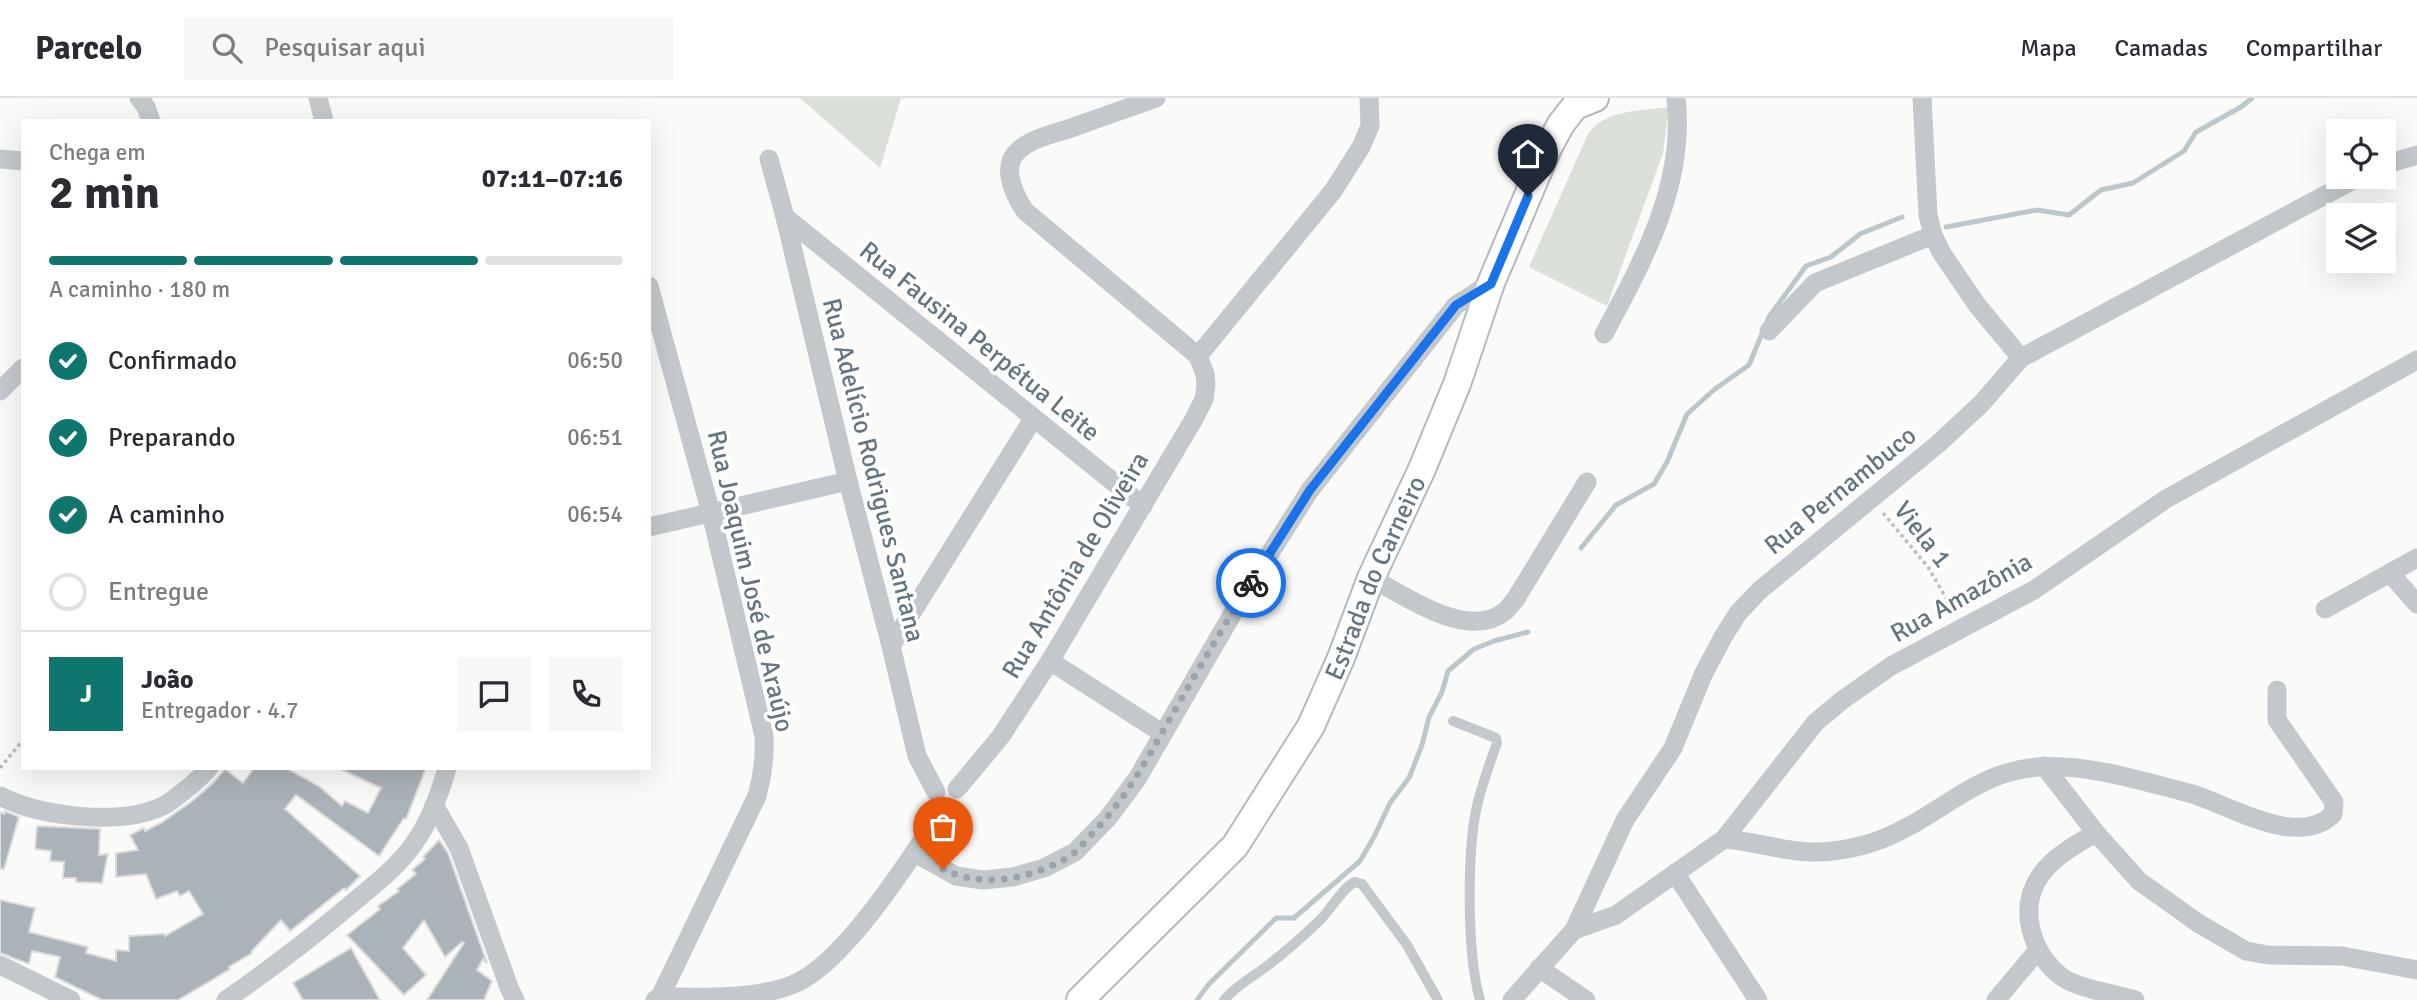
<!DOCTYPE html>
<html lang="pt">
<head>
<meta charset="utf-8">
<style>
  :root { --surface:#fff; --page:#f7f7f7; --text:#2b2b33; --muted:#7c7c81; --line:#e1e1e2; --accent:#0f766e }
  body { margin:0; font-family:Signika,sans-serif; background:var(--page); color:var(--text); height:100vh; display:flex; flex-direction:column; font-size:26px; white-space:nowrap }
  * { box-sizing:border-box; margin:0 }
  p { font-size:23px; color:var(--muted) }
  .icon { flex:none; width:38px; height:38px; fill:none; stroke:currentColor; stroke-width:2; stroke-linecap:round; stroke-linejoin:round }
  .map { position:relative; flex:1; overflow:hidden }
  .side { position:absolute; left:21px; top:21px; width:630px; height:651px; display:flex; flex-direction:column; background:var(--surface); border-radius:0px; box-shadow:0 7px 28px #0002 }
  .side>* { flex:none }
  .buttons { position:absolute; left:2326px; top:21px; display:grid; gap:14px }
  .buttons a { display:grid; place-items:center; width:70px; height:70px; border-radius:0px; background:var(--surface); box-shadow:0 7px 28px #0002; font-size:35px }
  .pin { position:absolute; display:grid; place-items:center; width:60px; height:60px; color:#fff; margin:-72px -30px; border-radius:50% 50% 50% 0; rotate:-45deg; box-shadow:0 0 7px #0007 }
  .pin .icon { rotate:45deg }
  .courier { position:absolute; display:grid; place-items:center; width:70px; height:70px; margin:-35px; border:5px solid #1a73e8; border-radius:50%; background:#fff; color:#222; box-shadow:0 2px 9px #0007 }
  .overview em { font-style:normal; font-weight:700 }
  .overview div { display:flex; flex-direction:column-reverse }
  .overview { display:flex; align-items:center; justify-content:space-between; height:119px; padding:0 28px }
  h1 { font-size:46px; font-weight:700; line-height:52px }
  .bar { display:grid; grid-template-columns:repeat(4,1fr); gap:10px 7px; align-content:center; height:84px; padding:0 28px }
  .bar i { height:9px; border-radius:5px; background:var(--line) }
  .bar .selected { background:var(--accent) }
  .bar p { grid-column:span 4 }
  .line { display:flex; align-items:center; gap:18px; padding:0 28px; border-top:2px solid var(--line) }
  .line div { flex:1 }
  .round { display:grid; place-items:center; flex:none; width:74px; height:74px; border-radius:0px; background:var(--page) }
  ol { padding:0 28px; list-style:none }
  li { display:flex; align-items:center; gap:21px; height:77px }
  li p { margin-inline-start:auto }
  li .icon { padding:7px; border-radius:50%; background:var(--accent); color:#fff; stroke-width:4 }
  li:last-child { color:var(--muted) }
  li i { width:38px; height:38px; border:4px solid var(--line); border-radius:50% }
  header { display:flex; align-items:center; gap:42px; box-sizing:border-box; height:98px; padding:0 35px; background:var(--surface); border-bottom:2px solid var(--line) }
  header strong { font-size:33px }
  nav { display:flex; gap:38px; margin-inline-start:auto; font-size:24px }
  .search { width:490px; height:63px; background:var(--page); display:flex; align-items:center; gap:18px; box-sizing:border-box; padding:0 24px; border-radius:0px; color:var(--muted); font-size:26px }
  .map>svg:first-child { display:block }
</style>
</head>
<body>
<header>
<strong>Parcelo</strong>
<div class="search"><svg class="icon" aria-label="search" viewBox="0 0 24 24"><circle cx="10" cy="10" r="6"/><path d="M15 15l6 6"/></svg>Pesquisar aqui</div>
<nav><a>Mapa</a><a>Camadas</a><a>Compartilhar</a></nav>
</header>
<div class="map">
<svg width="2417" height="902" viewBox="0 0 2417 902">
  <rect width="100%" height="100%" fill="#fafaf8"/>
  <g fill="#dadfd7">
    <polygon points="800,0 901,0 880,70"/>
    <path d="M1669,9L1663,55L1607,208L1529,169L1588,36C1606,11 1641,13 1669,9Z"/>
  </g>
  <g fill="none" stroke-linecap="round" stroke-linejoin="round">
    <g stroke="#bbc7cb" stroke-width="5">
      <polyline points="1946,129 2037,112 2069,117 2101,92 2133,85 2184,53 2196,34 2241,9 2252,0"/>
      <polyline points="1581,450 1616,407 1654,386 1667,364 1687,316 1715,291 1749,267 1769,219 1806,168 1831,159 1860,136 1902,119"/>
      <polyline points="1197,902 1209,886 1276,820 1294,820 1360,763 1374,739 1390,705 1409,680 1422,647 1429,619 1442,594 1448,573 1474,551 1494,543 1528,534"/>
    </g>
  </g>
  <g fill="#aab3b9" stroke="#dcdcda" stroke-width="2">
    <polygon points="254,670 286,670 320,689 342,708 345,703 368,715 381,690 338,670 426,670 406,721 404,720 379,758 296,697 285,711 360,778 346,792 344,790 290,833 281,822 251,854 252,855 229,869 230,871 178,902 102,902 55,879 60,859 32,853 29,866 0,855 0,802 35,810 29,834 88,849 86,855 116,863 116,852 129,853 129,838 164,836 165,838 203,816 189,793 180,798 177,793 156,801 146,776 116,779 116,755 138,752 130,737 144,730 145,733 161,725 191,704 213,685 225,671 243,685"/>
    <polygon points="5,713 19,719 4,771 0,771 0,714 4,716"/>
    <polygon points="37,728 100,731 99,757 108,756 102,785 76,784 76,780 63,780 64,764 50,763 51,753 35,751"/>
    <polygon points="439,742 448,755 487,865 483,861 477,872 492,883 484,902 427,902 464,845 462,844 445,859 424,822 403,850 426,877 404,897 347,837 380,811 378,808 399,793 397,791 416,776 412,772 425,761 423,759"/>
    <polygon points="351,850 380,902 303,902 293,885"/>
  </g>
  <g fill="none" stroke-linecap="round" stroke-linejoin="round">
    <defs>
      <g id="secondary">
        <path id="s1" d="M1080,902L1235,748L1311,628L1341,560L1371,480L1422,371L1457,286L1491,185L1548,50L1561,26L1575,8L1595,0"/>
      </g>
    </defs>
    <use href="#secondary" stroke="#b3babf" stroke-width="30"/>
    <g stroke="#bbbfc2" stroke-width="3.5" stroke-dasharray="3.5 3.5" stroke-linecap="butt">
      <polyline points="1883,415 1928,469 1954,514"/>
      <polyline points="0,670 23,642"/>
    </g>
    <g stroke="#c3c8cc" stroke-width="10">
      <path d="M1453,623L1496,640L1497,645C1489,667 1481,689 1476,712C1467,760 1467,856 1480,902"/>
      <path d="M1224,902C1236,888 1249,881 1263,871C1282,857 1301,840 1318,824C1329,814 1344,788 1355,784L1362,786L1407,847L1438,902"/>
    </g>
    <g stroke="#c3c8cc" stroke-width="19">
      <polyline points="139,0 146,9 151,23"/>
      <polyline points="318,0 324,23"/>
      <polyline points="1922,0 1928,117 1933,137 1941,154 1977,207 2021,260"/>
      <polyline points="0,61 23,63"/>
      <polyline points="769,61 785,119 848,383 891,548 917,658 936,694"/>
      <polyline points="2384,67 2417,57"/>
      <polyline points="785,119 1143,408"/>
      <path d="M649,188L711,415L764,638C765,660 763,677 757,698L660,899"/>
      <polyline points="1769,233 1815,185 1933,137"/>
      <path d="M1604,236C1643,163 1686,86 1676,0"/>
      <polyline points="1198,258 1333,93 1361,49 1370,28 1369,0"/>
      <polyline points="0,293 23,270"/>
      <polyline points="649,429 848,383"/>
      <polyline points="2390,475 2417,506"/>
      <path d="M1371,480C1404,497 1467,543 1504,514C1508,511 1511,506 1515,502L1587,384"/>
      <polyline points="2325,511 2417,460"/>
      <polyline points="891,548 1033,321"/>
      <polyline points="1050,563 1162,635"/>
      <polyline points="2044,668 2096,735 2139,783 2198,825 2246,853 2268,857 2342,858 2417,872"/>
      <path d="M957,691L1001,638L1050,563L1194,321L1204,301L1206,287L1205,276L1198,258L1025,113C1015,98 1000,69 1018,53C1030,41 1052,36 1068,31C1097,21 1127,10 1156,0"/>
      <path d="M0,698C40,719 121,728 163,708C173,703 202,679 209,670"/>
      <polyline points="434,707 459,750 510,892 515,902"/>
      <path d="M2096,735C2076,746 2053,759 2040,778C2018,810 2031,852 2058,876C2075,891 2114,895 2135,902"/>
      <path d="M1724,741C1749,743 1773,750 1798,753C1821,756 1849,752 1871,745C1944,721 1978,662 2064,669C2104,671 2149,685 2189,695C2226,705 2298,752 2333,716L2334,704L2277,622V592"/>
      <polyline points="915,755 956,778 983,782 1013,779 1044,770 1075,754 1108,720 1137,681 1244,496 1310,392 1456,207 1491,185"/>
      <polyline points="1675,775 1758,902"/>
      <polyline points="1574,832 1616,817 1724,741 1815,625 1841,603 1891,568 2034,492 2166,401 2417,262"/>
      <polyline points="0,867 71,902"/>
      <polyline points="1539,870 1586,902"/>
      <path d="M226,902C269,872 310,841 350,807C373,788 398,769 415,744C430,723 440,695 447,670"/>
      <path d="M655,902L660,899C701,899 756,902 794,886C845,865 912,758 943,711"/>
      <polyline points="1512,902 1574,832 1625,722 1673,650 1703,577 1723,539 1738,515 1760,492 1938,346 1981,306 2021,260 2359,79"/>
      <polyline points="1996,902 2038,852"/>
    </g>
    <use href="#secondary" stroke="#fff" stroke-width="26"/>
  </g>
  <g fill="none" stroke-linecap="round" stroke-linejoin="round">
    <path stroke="#99a4ac" stroke-width="7" stroke-dasharray="0 12.6" d="M943,771C982,792 1038,780 1074,755C1080,750 1086,742 1092,736C1123,704 1142,670 1164,631C1192,583 1220,533 1251,485"/>
    <polyline stroke="#1a73e8" stroke-width="9" points="1251,485 1310,392 1456,207 1491,186 1528,98"/>
  </g>
  <g text-anchor="middle" stroke-width="7" stroke-linejoin="round" paint-order="stroke">
    <g font-size="26" fill="#657683" stroke="#fff">
      <text transform="translate(980 243) rotate(39)" y="9">Rua Fausina Perpétua Leite</text>
      <text transform="translate(874 372) rotate(76)" y="9">Rua Adelício Rodrigues Santana</text>
      <text transform="translate(1840 392) rotate(-39)" y="9">Rua Pernambuco</text>
      <text transform="translate(1923 436) rotate(52)" y="9">Viela 1</text>
      <text transform="translate(1075 467) rotate(-59)" y="9">Rua Antônia de Oliveira</text>
      <text dy="9" stroke="none"><textPath href="#s1" startOffset="522">Estrada do Carneiro</textPath></text>
      <text transform="translate(751 483) rotate(77)" y="9">Rua Joaquim José de Araújo</text>
      <text transform="translate(1961 499) rotate(-29)" y="9">Rua Amazônia</text>
    </g>
  </g>
</svg>
<div class="buttons">
<a><svg class="icon" aria-label="locate" viewBox="0 0 24 24"><circle cx="12" cy="12" r="6"/><path d="M12 2v4M12 18v4M2 12h4M18 12h4"/></svg></a>
<a><svg class="icon" aria-label="layers" viewBox="0 0 24 24"><path d="M12 4l9 5-9 5-9-5zM3 14l9 5 9-5"/></svg></a>
</div>
<div class="pin" style="left:943px;top:771px;background:#ea580c"><svg class="icon" aria-label="bag" viewBox="0 0 24 24"><path d="M5 8h14l-1 12H6zM9 8a3 3 0 0 1 6 0"/></svg></div>
<div class="pin" style="left:1528px;top:98px;background:#1f2937"><svg class="icon" aria-label="home" viewBox="0 0 24 24"><path d="M3 11l9-7 9 7M6 9v11h12V9"/></svg></div>
<div class="courier" style="left:1251px;top:485px"><svg class="icon" aria-label="bike" viewBox="0 0 24 24"><circle cx="6" cy="16" r="4"/><circle cx="18" cy="16" r="4"/><path d="M6 16l4-8h5l3 8M10 8l3 8H6M13 5h3"/></svg></div>
<section class="side">
<div class="overview"><div><h1>2 min</h1><p>Chega em</p></div><em>07:11–07:16</em></div>
<div class="bar"><i class="selected"></i><i class="selected"></i><i class="selected"></i><i></i><p>A caminho · 180 m</p></div>
<ol>
<li><svg class="icon" aria-label="check" viewBox="0 0 24 24"><path d="M5 12l5 5 9-10"/></svg>Confirmado<p>06:50</p></li>
<li><svg class="icon" aria-label="check" viewBox="0 0 24 24"><path d="M5 12l5 5 9-10"/></svg>Preparando<p>06:51</p></li>
<li><svg class="icon" aria-label="check" viewBox="0 0 24 24"><path d="M5 12l5 5 9-10"/></svg>A caminho<p>06:54</p></li>
<li><i></i>Entregue</li>
</ol>
<div class="line" style="height:126px"><b class="round" style="background:var(--accent);color:#fff">J</b><div><b>João</b><p>Entregador · 4.7</p></div><a class="round"><svg class="icon" aria-label="chat" viewBox="0 0 24 24"><path d="M4 5h16v11H9l-5 4z"/></svg></a><a class="round"><svg class="icon" aria-label="phone" viewBox="0 0 24 24"><path d="M5 4h4l2 5-3 2q2 4 5 5l2-3 5 2v4C11 20 4 13 5 4z"/></svg></a></div>
</section>
</div>
</body>
</html>
